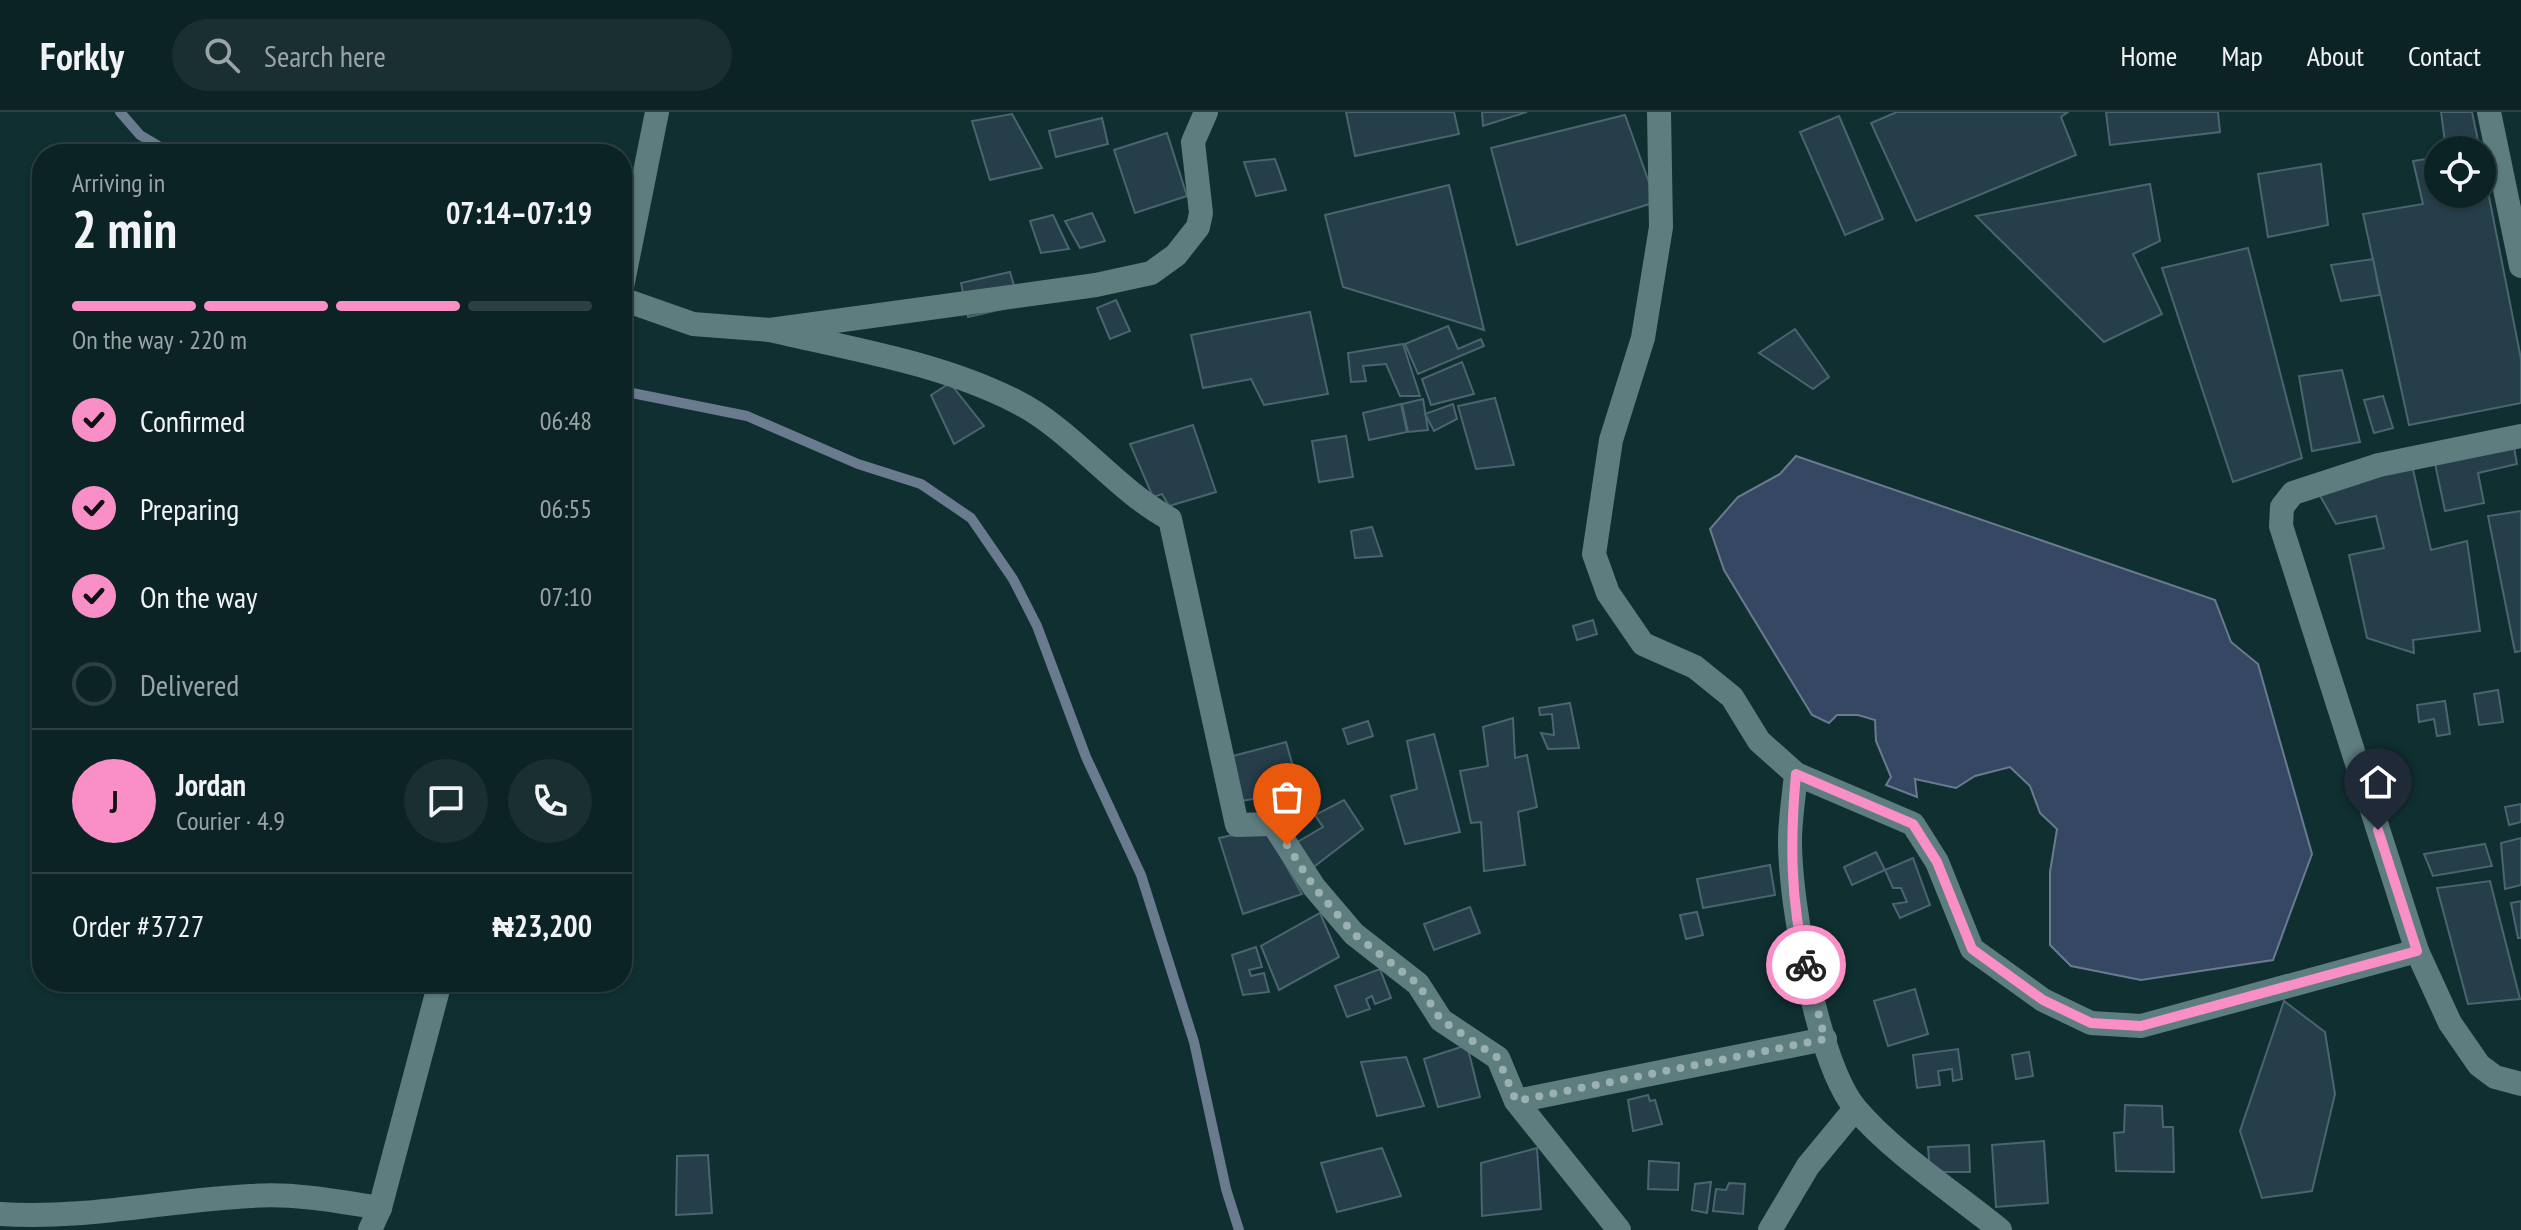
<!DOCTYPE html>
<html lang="en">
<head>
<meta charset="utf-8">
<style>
  :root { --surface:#0c2325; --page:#1a2f32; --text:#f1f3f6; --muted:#9aa4a7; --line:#2c4042; --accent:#fa8fc7 }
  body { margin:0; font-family:"PT Sans Narrow",sans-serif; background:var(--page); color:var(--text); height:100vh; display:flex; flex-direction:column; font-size:30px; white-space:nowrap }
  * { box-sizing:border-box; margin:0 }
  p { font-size:26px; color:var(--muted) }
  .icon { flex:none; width:44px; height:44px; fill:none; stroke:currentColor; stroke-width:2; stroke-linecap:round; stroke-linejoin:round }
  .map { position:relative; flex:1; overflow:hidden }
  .sheet { position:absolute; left:32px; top:32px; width:600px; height:848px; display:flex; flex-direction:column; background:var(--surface); border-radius:32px; box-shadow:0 2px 6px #0004,0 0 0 2px var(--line) }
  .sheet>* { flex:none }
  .buttons { position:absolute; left:2424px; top:24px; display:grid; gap:16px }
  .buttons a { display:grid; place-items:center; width:72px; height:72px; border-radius:50%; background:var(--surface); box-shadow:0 2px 6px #0004,0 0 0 2px var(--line); font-size:40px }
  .pin { position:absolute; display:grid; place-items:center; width:68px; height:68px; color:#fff; margin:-82px -34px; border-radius:50% 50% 50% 0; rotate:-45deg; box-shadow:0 0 8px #0007 }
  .pin .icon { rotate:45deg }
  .courier { position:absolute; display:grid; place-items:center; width:80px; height:80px; margin:-40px; border:6px solid #fa8fc7; border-radius:50%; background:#fff; color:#222; box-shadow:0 2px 10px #0007 }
  .head em { font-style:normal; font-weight:800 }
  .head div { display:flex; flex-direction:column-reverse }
  .head { display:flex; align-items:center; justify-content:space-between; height:136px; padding:0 40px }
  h1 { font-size:52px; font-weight:800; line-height:60px }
  .bar { display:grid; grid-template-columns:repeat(4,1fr); gap:12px 8px; align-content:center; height:96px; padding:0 40px }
  .bar i { height:10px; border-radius:6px; background:var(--line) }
  .bar .active { background:var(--accent) }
  .bar p { grid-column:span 4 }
  .line { display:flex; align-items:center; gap:20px; padding:0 40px; border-top:2px solid var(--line) }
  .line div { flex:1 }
  .round { display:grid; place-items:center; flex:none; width:84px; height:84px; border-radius:42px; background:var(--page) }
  ol { padding:0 40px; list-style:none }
  li { display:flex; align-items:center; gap:24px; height:88px }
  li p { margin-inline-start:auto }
  li .icon { padding:8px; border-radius:50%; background:var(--accent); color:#111; stroke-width:4 }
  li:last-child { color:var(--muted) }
  li i { width:44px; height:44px; border:4px solid var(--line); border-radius:50% }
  header { display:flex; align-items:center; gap:48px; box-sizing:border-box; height:112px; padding:0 40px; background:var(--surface); border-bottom:2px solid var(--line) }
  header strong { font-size:38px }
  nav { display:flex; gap:44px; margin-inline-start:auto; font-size:28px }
  .search { width:560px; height:72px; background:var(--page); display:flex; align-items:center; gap:20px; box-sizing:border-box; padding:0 28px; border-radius:44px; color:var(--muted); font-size:30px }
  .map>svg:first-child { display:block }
</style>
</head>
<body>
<header>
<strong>Forkly</strong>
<div class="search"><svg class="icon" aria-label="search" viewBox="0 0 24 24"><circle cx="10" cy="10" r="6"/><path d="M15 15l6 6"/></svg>Search here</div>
<nav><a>Home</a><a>Map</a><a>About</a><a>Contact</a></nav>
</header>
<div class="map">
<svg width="2521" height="1118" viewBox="0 0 2521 1118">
  <rect width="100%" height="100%" fill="#102f31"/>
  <polygon fill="#354763" stroke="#6a7b8f" stroke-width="2" points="1796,344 2215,488 2231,530 2258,552 2312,742 2273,848 2141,868 2071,854 2050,833 2050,760 2057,717 2040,701 2030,674 2010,655 1975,664 1956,676 1915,667 1917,685 1886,673 1891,665 1876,629 1875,608 1858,603 1837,603 1829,611 1812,603 1724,458 1710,417 1738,385 1780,362"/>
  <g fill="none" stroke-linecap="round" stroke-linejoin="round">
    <g stroke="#6a7b8f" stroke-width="10">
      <polyline points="120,0 140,23 172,42"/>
      <polyline points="622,279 747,304 858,352 921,372 971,406 1013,467 1037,514 1086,645 1141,763 1194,930 1226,1077 1239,1118"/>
    </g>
  </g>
  <g fill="#263e4a" stroke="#4a6470" stroke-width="2">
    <polygon points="1346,0 1454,0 1459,22 1355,44"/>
    <polygon points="1482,0 1527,0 1483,14"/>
    <polygon points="1897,0 2068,0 2061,5 2076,43 1916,109 1871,11"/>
    <polygon points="2106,0 2218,0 2220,20 2110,33"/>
    <polygon points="2441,0 2472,0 2480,38 2446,38"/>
    <polygon points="1012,2 1042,56 990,68 972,9"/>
    <polygon points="1625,3 1656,90 1517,133 1491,36"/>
    <polygon points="1839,4 1883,107 1845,123 1800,20"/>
    <polygon points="1102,6 1108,32 1056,45 1049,19"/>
    <polygon points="1167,21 1187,84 1135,101 1114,38"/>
    <polygon points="2438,45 2438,82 2482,82 2482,49 2521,247 2521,291 2409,313 2363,102 2423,92 2413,49"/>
    <polygon points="1275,47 1286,78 1256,84 1244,50"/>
    <polygon points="2321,52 2328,113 2268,125 2258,62"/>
    <polygon points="2150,72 2160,129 2133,142 2162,202 2104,230 1976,104"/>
    <polygon points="1449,73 1484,218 1343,175 1325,103"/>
    <polygon points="1092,101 1105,129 1080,136 1065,109"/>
    <polygon points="1053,103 1069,137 1041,141 1030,109"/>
    <polygon points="2248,136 2302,346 2233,370 2162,156"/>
    <polygon points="2373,147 2380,183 2341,189 2331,153"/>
    <polygon points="1010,160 1020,193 968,205 961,171"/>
    <polygon points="1116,188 1130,219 1110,227 1097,196"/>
    <polygon points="1310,200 1328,282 1264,293 1251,267 1203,276 1191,223"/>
    <polygon points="1448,214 1458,237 1481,227 1484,234 1418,262 1405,232"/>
    <polygon points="1795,217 1829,265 1813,277 1759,241"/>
    <polygon points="1403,232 1420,284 1400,284 1386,252 1363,254 1366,269 1351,270 1348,241"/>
    <polygon points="1462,250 1474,282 1431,293 1422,267"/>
    <polygon points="2342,258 2360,330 2312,339 2299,264"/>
    <polygon points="950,271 984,314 954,332 931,283"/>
    <polygon points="2383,284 2393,316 2374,321 2364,288"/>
    <polygon points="1495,286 1514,353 1476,357 1458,294"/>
    <polygon points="1423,287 1428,318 1408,320 1402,292"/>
    <polygon points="1401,292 1407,320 1369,328 1363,301"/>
    <polygon points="1453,292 1457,307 1434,319 1425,302"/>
    <polygon points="1193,313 1216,380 1169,394 1162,382 1153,385 1130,332"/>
    <polygon points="1346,324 1353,365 1319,370 1312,329"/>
    <polygon points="2513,330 2517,352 2478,361 2484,391 2445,399 2434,347"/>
    <polygon points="2412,353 2431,438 2467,429 2480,519 2413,528 2414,541 2367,526 2349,443 2384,436 2376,404 2336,412 2319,382"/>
    <polygon points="2521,399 2521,539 2515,540 2488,404"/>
    <polygon points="1372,415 1382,444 1355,446 1351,419"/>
    <polygon points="1593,508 1597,522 1577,528 1573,514"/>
    <polygon points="2498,578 2503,610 2479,613 2474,582"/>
    <polygon points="2445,589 2450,622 2437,624 2434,607 2419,610 2417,593"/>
    <polygon points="1570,591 1579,636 1548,637 1541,621 1554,623 1552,602 1540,603 1539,596"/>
    <polygon points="1513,606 1515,646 1527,643 1537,695 1518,700 1525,753 1484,759 1481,710 1471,711 1460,659 1488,654 1483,615"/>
    <polygon points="1368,609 1373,624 1348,632 1343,617"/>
    <polygon points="1434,622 1460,720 1405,732 1391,684 1417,677 1407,629"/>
    <polygon points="1286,630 1300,679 1241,689 1229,645"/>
    <polygon points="1344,688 1363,717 1311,757 1294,732 1323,715 1315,703"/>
    <polygon points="2521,692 2521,710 2509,713 2505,695"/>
    <polygon points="1265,716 1302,782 1243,802 1219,726"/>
    <polygon points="2521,726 2521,773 2505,777 2501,731"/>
    <polygon points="2485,732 2492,754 2433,764 2424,742"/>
    <polygon points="1876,740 1885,758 1852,773 1844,755"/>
    <polygon points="1913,746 1930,793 1900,806 1893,792 1907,790 1901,776 1893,776 1885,758"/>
    <polygon points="1770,753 1775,783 1703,796 1697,767"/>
    <polygon points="2490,769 2520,887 2468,892 2437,776"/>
    <polygon points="2521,789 2521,826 2518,826 2511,791"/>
    <polygon points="1470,795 1480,821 1434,838 1424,812"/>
    <polygon points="1697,800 1703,823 1686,827 1680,803"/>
    <polygon points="1320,801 1339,845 1279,878 1261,834"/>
    <polygon points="1256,835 1262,855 1249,858 1251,864 1264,861 1269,880 1243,883 1232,843"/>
    <polygon points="1380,857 1391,886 1375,892 1372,884 1366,887 1370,897 1347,905 1335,874"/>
    <polygon points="1915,877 1928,922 1888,934 1874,889"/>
    <polygon points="2284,889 2325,920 2335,982 2312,1079 2262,1086 2240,1019"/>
    <polygon points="1467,933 1480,985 1438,995 1424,947"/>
    <polygon points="1958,937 1962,967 1953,969 1952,957 1938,959 1940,973 1917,976 1913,943"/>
    <polygon points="2029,940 2033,964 2016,967 2012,943"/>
    <polygon points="1406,945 1424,994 1377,1004 1361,950"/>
    <polygon points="1648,983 1650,989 1655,988 1662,1012 1633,1019 1628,988"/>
    <polygon points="2125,993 2162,994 2163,1015 2173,1015 2174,1060 2116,1059 2114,1021 2124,1020"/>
    <polygon points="2044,1029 2048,1091 1996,1095 1992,1033"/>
    <polygon points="1969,1033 1970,1060 1930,1060 1928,1035"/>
    <polygon points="1382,1036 1401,1084 1337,1100 1321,1051"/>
    <polygon points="1537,1036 1541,1097 1482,1104 1481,1051"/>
    <polygon points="708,1043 712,1101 676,1103 677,1044"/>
    <polygon points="1649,1049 1679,1051 1678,1078 1648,1077"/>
    <polygon points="1711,1070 1707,1101 1692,1098 1695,1072"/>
    <polygon points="1729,1071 1745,1072 1743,1102 1713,1099 1716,1077 1726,1078"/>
  </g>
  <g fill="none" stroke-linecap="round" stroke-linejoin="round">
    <g stroke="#5d7d7f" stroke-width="24">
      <polyline points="1659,0 1661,115 1643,226 1611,328 1594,442 1608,481 1643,532 1695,555 1732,585 1759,629 1796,662 1913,712 1937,750 1972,837 2043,888 2091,911 2141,914 2417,839"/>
      <polyline points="2489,0 2521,154"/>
      <polyline points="622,175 657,0"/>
      <polyline points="622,187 693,212 770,218 1096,173 1151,161 1176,143 1198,115 1201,101 1193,30 1206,0"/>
      <path d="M770,218C851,237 940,251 1015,289C1073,318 1113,376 1170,407L1237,713L1273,712L1314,775L1354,822L1418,872L1441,908L1498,946L1516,989L1619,1118"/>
      <polyline points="2521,324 2379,353 2293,381 2282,395 2281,414 2417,839 2450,911 2479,953 2495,965 2521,972"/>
      <path d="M1796,662C1794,684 1790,707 1790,729C1790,791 1817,951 1856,997C1892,1040 1956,1082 2000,1118"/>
      <polyline points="1516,989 1825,927"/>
      <path d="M0,1102C84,1108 168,1088 251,1084C295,1081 337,1089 380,1096"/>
      <polyline points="370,1118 380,1096 440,870"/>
      <polyline points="1770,1118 1808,1054 1855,997"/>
    </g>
  </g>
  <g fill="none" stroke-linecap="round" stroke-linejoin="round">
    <polyline stroke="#9ab0b1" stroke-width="8" stroke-dasharray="0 14.4" points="1287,733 1314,775 1354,822 1418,872 1441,908 1498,946 1516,989 1825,927 1806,853"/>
    <path stroke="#fa8fc7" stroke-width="10" d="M1806,853C1790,789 1790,727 1796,662L1913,712L1937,750L1972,837L2043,888L2091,911L2141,914L2417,839L2378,718"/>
  </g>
</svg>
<div class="buttons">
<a><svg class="icon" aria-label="locate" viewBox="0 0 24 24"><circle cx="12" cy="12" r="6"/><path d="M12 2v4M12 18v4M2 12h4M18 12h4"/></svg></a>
</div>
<div class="pin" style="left:1287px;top:733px;background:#ea580c"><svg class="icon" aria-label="bag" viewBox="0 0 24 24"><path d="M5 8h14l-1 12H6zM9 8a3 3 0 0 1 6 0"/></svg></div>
<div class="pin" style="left:2378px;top:718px;background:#1f2937"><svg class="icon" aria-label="home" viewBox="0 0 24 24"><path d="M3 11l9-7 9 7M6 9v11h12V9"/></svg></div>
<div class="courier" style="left:1806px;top:853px"><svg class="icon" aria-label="bike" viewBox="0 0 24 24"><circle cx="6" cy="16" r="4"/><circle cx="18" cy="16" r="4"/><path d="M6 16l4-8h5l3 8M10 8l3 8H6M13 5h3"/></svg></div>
<section class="sheet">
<div class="head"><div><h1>2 min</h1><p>Arriving in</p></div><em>07:14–07:19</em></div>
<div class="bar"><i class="active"></i><i class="active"></i><i class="active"></i><i></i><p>On the way · 220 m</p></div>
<ol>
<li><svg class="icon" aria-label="check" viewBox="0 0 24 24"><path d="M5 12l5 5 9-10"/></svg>Confirmed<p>06:48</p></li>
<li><svg class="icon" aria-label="check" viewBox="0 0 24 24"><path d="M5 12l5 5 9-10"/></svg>Preparing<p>06:55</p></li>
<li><svg class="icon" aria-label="check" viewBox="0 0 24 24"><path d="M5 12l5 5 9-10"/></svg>On the way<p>07:10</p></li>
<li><i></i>Delivered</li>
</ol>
<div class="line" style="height:144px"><b class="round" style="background:var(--accent);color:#111">J</b><div><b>Jordan</b><p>Courier · 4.9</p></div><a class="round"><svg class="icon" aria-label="chat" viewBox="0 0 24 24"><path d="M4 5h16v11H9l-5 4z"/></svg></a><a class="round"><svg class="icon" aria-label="phone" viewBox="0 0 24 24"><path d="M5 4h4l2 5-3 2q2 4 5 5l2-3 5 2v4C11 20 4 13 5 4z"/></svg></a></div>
<div class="line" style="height:104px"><div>Order #3727</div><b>₦23,200</b></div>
</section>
</div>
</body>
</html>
